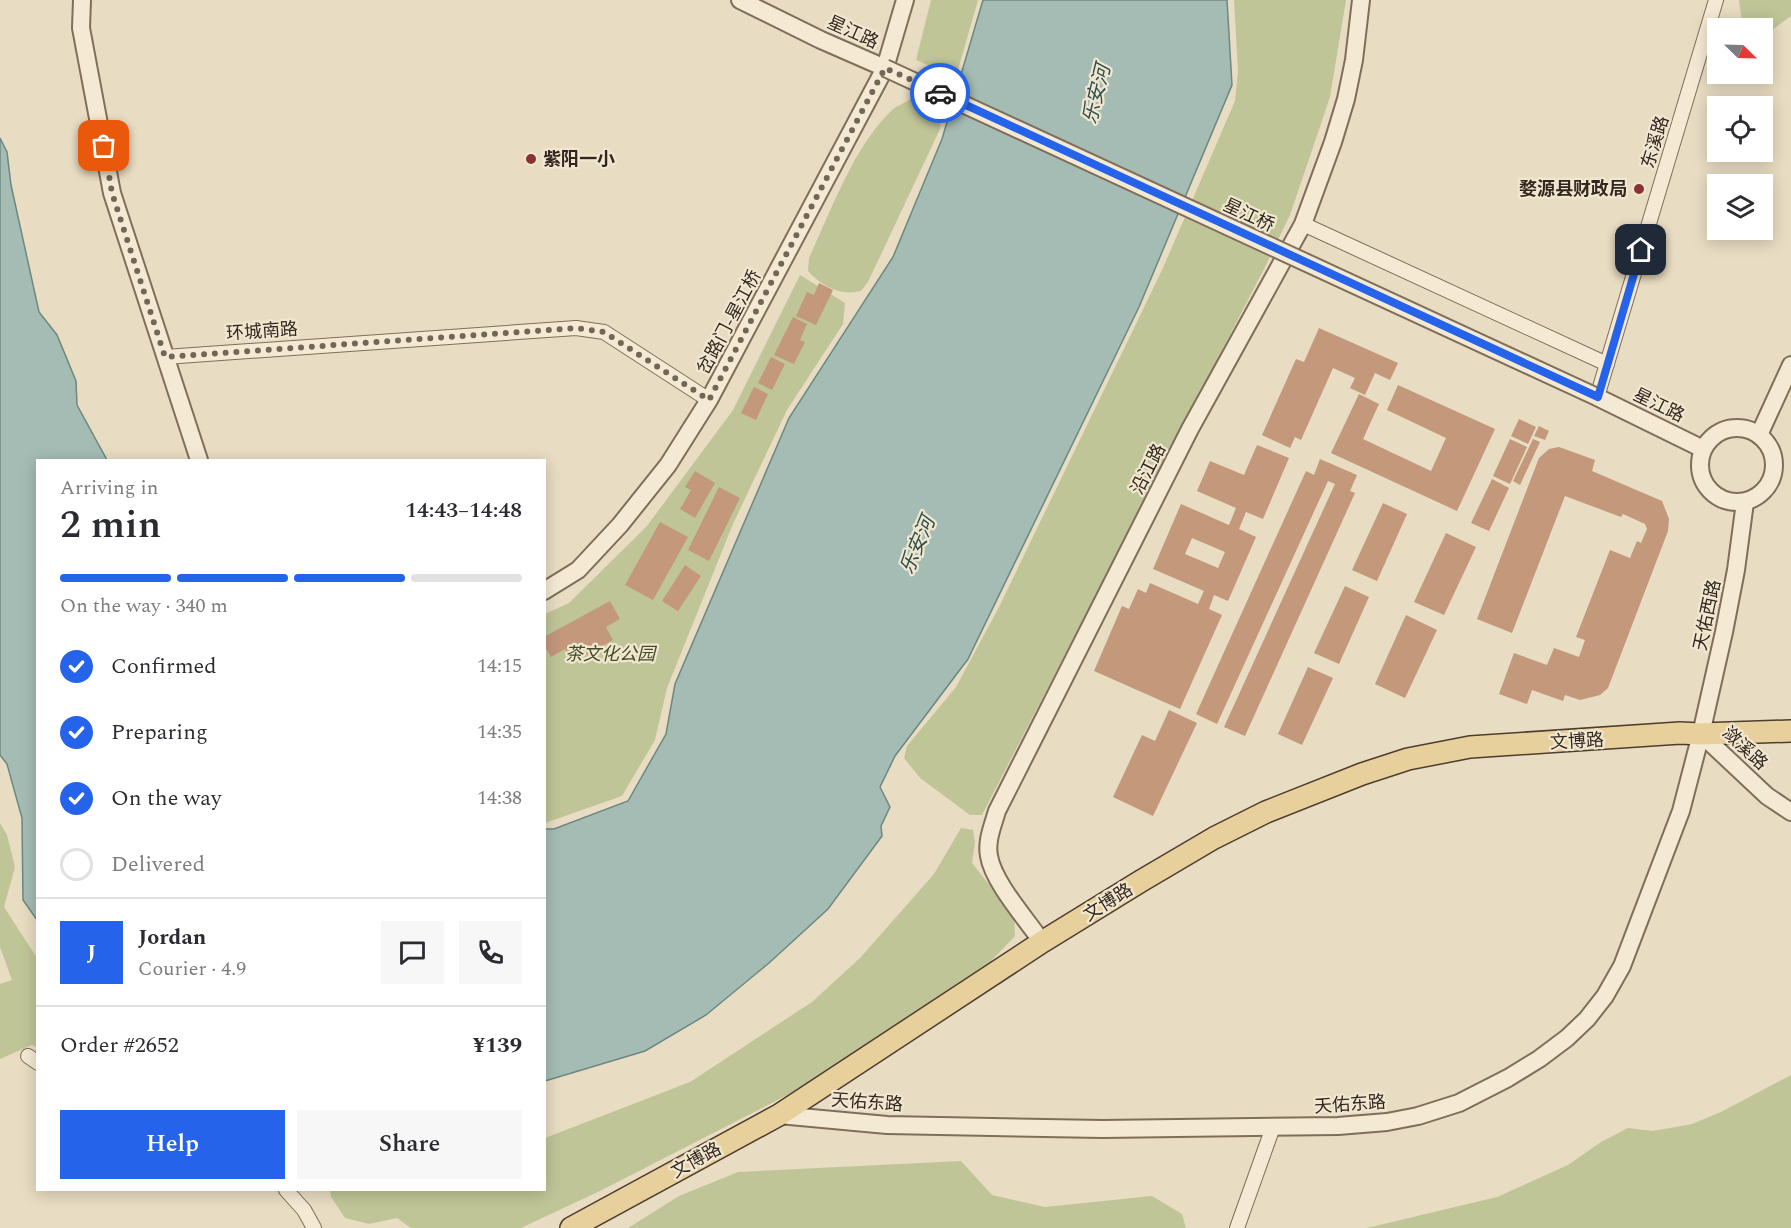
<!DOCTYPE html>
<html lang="en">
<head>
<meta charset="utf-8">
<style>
  :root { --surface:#fff; --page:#f7f7f7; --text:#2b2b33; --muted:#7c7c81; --line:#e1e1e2; --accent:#2563eb }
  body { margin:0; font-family:Spectral,"Noto Sans SC",serif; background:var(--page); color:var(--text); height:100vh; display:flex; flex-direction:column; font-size:22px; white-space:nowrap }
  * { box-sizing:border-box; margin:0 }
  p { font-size:20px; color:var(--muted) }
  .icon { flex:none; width:33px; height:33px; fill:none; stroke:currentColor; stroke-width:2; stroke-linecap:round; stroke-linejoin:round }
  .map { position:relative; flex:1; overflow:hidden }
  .sheet { position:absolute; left:36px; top:459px; width:510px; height:732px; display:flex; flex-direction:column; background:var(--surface); border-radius:0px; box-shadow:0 3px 15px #0003 }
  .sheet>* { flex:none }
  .needle { width:39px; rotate:113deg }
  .fabs { position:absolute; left:1707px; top:18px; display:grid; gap:12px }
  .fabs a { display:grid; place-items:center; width:66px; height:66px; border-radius:0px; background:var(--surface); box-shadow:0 3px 15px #0003; font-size:30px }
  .pin { position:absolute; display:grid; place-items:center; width:51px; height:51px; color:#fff; margin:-26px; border-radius:12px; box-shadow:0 3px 9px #0006 }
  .courier { position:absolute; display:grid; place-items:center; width:60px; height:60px; margin:-30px; border:4px solid #2563eb; border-radius:50%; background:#fff; color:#222; box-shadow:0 2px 8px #0007 }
  .overview em { font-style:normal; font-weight:600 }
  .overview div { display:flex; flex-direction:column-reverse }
  .overview { display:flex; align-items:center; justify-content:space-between; height:102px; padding:0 24px }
  h1 { font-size:39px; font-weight:600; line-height:45px }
  .bar { display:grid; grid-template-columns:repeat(4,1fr); gap:9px 6px; align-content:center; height:72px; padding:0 24px }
  .bar i { height:8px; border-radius:4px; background:var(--line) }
  .bar .current { background:var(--accent) }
  .bar p { grid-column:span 4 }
  .line { display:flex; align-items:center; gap:15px; padding:0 24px; border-top:2px solid var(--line) }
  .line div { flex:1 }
  .round { display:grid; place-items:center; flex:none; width:63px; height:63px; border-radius:0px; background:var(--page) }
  ol { padding:0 24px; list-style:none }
  li { display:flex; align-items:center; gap:18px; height:66px }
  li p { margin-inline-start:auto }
  li .icon { padding:6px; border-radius:50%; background:var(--accent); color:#fff; stroke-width:4 }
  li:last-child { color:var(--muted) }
  li i { width:33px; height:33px; border:3px solid var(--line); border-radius:50% }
  .cta { display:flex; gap:12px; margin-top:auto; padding:12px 24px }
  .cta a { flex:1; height:69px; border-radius:0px; background:var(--accent); color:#fff; font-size:24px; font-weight:600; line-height:69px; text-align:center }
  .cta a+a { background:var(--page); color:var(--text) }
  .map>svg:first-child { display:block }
</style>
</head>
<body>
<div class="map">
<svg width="1791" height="1228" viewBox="0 0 1791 1228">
  <rect width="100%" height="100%" fill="#e8dcc2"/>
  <g fill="#c0c597">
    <polygon points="931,0 978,0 956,77 916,60"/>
    <polygon points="1234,0 1346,0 1330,97 1290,215 1265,267 982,815 970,815 920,778 904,758 907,746 956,687 999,607 1163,268 1235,101 1238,71"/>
    <polygon points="1739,0 1791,0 1791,16 1768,33 1763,32 1762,28 1750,28 1741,16"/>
    <path d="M911,99L929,106L941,117L940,129L868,282L861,291C840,296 823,287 808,271L809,258C831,211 853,148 891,111C896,106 905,103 911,99Z"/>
    <polygon points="800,275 845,303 843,324 787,410 733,524 667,688 655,740 622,796 545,823 545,614 569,603 647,526 733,410"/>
    <polygon points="0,823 7,835 15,867 4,907 37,958 37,1047 32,1045 0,1059 0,984 12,980 0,947"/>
    <polygon points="961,828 973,830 975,842 972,863 1014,916 1015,936 974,979 803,1087 602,1190 521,1228 411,1228 397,1218 369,1224 345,1218 331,1197 330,1190 544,1190 545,1138 690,1082 812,1002 860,958 934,874"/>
    <polygon points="1791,1075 1791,1228 1367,1228 1497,1197 1568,1165 1601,1142 1628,1128 1653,1131 1692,1124 1721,1112"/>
    <polygon points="961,1161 992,1195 1045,1207 1152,1196 1182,1214 1186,1228 628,1228 679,1196 738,1172"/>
  </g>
  <g fill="#a4bcb4" stroke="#6c8881" stroke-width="1.5">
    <polygon points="983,0 1227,0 1232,85 1139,307 968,659 895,756 880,787 890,807 881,826 882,836 828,909 769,963 706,1015 645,1051 545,1081 545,829 554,829 628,801 666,734 675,684 789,418 893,257 942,139"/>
    <polygon points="0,138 7,152 11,185 39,312 57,335 76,381 77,405 107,460 38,460 37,920 23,900 22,818 7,764 0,755"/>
  </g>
  <g fill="#c3987b" fill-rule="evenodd">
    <polygon points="819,283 833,290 816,325 796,316 807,292 814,295"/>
    <polygon points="793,317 807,324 800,340 805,342 794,364 774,355"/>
    <polygon points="1319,328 1398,363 1390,380 1375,373 1365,395 1350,388 1355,378 1333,368 1301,440 1295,437 1290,448 1262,435 1296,359 1304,362"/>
    <polygon points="771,357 785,364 772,390 758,383"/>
    <polygon points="1398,385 1495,429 1457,511 1331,453 1359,394 1379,404 1363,439 1431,471 1446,438 1387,410"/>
    <polygon points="754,387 768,394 756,420 741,413"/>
    <polygon points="1519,419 1536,427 1528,444 1511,436"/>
    <polygon points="1539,426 1549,431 1545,440 1534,436"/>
    <polygon points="1510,439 1527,447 1510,484 1493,476"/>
    <polygon points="1533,439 1540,442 1520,485 1513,481"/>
    <path d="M1257,445L1289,458L1263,519L1246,512L1239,529L1256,537L1228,601L1214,595L1209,609L1222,615L1180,709L1094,671L1122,606L1129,609L1138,589L1146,593L1150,583L1198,604L1204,591L1153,569L1181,504L1229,525L1236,508L1197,491L1210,461L1244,475ZM1192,538L1225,552L1218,568L1185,554Z"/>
    <polygon points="1559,447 1595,460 1592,471 1662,501 1669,519 1668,531 1608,688 1600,695 1580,700 1565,695 1563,701 1532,690 1527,704 1499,694 1514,653 1547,665 1554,648 1579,657 1585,640 1576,637 1610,550 1630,558 1637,541 1641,543 1647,529 1645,524 1623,514 1621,517 1565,496 1512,633 1477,619 1539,458 1549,449"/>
    <polygon points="1320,459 1357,475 1350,491 1355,493 1245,736 1224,727 1335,484 1328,481 1217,724 1196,714 1306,471 1314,475"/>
    <polygon points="695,471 715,483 695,518 680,509 691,490 685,487"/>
    <polygon points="1492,479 1509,488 1489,531 1471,523"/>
    <polygon points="719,487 740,498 709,561 688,550"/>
    <polygon points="1383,503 1407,514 1377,581 1352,570"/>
    <polygon points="660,522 688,537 653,600 625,585"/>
    <polygon points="1446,533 1476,547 1444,615 1414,602"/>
    <polygon points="685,565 701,576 678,611 662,601"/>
    <polygon points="1345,586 1369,597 1339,664 1314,653"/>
    <polygon points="610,601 620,619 606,627 613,640 572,663 565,649 551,657 544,645 544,637"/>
    <polygon points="1406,615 1437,630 1405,698 1375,684"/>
    <polygon points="1308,667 1333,678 1302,745 1278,734"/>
    <polygon points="1169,710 1197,723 1153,816 1113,797 1142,735 1155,741"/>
  </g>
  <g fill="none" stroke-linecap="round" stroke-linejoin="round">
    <defs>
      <g id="minor">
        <polyline points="1303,224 1607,364"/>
        <polyline points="165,357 576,328 604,332 709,400"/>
        <polyline points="1597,397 1716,0"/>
        <polyline points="28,1056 38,1063"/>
        <polyline points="286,1190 304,1210 314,1228"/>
        <polyline points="1237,1228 1273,1127"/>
      </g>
      <g id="tertiary">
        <polyline points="82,0 81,28 112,193 199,460"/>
        <polyline points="740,0 821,40 885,68"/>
        <polyline points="1597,397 1703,449"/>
        <circle cx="1737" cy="465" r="37"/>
        <polyline points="1759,435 1791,365"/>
        <polyline points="544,591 578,570 620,525 668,465 709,400 885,68 905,0"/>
        <polyline points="1701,734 1767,796 1791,812"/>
        <path d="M1042,942C1027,920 993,882 989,856C986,841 993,825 997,811L1190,429L1303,224L1333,142L1346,99L1354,60L1361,0"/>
        <polyline points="779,1115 887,1125 1102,1129 1338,1126 1387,1122 1418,1116 1459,1103 1508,1078 1539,1059 1567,1038 1587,1019 1605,996 1622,966 1681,811 1701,734 1724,632 1736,570 1745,502"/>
      </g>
      <polyline id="primary" points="571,1228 779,1115 1042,942 1141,881 1214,838 1266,812 1362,774 1408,759 1470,747 1680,733 1701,734 1791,731"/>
    </defs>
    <use href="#minor" stroke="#806e5b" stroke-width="16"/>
    <use href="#tertiary" stroke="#806e5b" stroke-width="20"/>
    <use href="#primary" stroke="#4e3d2f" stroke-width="24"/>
    <use href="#minor" stroke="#f4ead4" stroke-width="14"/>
    <use href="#tertiary" stroke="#f4ead4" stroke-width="16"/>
    <use href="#primary" stroke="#e8d09d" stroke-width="21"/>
    <defs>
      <polyline id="tertiary-bridge" points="885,68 1597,397"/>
    </defs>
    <use href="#tertiary-bridge" stroke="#806e5b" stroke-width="20" stroke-linecap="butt"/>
    <use href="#tertiary-bridge" stroke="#f4ead4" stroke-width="16"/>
  </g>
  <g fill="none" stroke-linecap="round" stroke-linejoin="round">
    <polyline stroke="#726657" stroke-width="6" stroke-dasharray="0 10.8" points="104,146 112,193 165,357 576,328 604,332 709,400 885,68 940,93"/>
    <polyline stroke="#2563eb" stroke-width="8" points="940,93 1598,397 1641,250"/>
  </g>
  <g fill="#893233" stroke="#f1e7d1" stroke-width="2">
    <circle cx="531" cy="159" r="6"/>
    <circle cx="1639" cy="189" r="6"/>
  </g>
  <g text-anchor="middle" stroke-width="4.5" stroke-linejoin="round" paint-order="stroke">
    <g font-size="18" fill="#32271e" stroke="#f1e7d1">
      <text transform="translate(853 32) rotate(24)" y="6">星江路</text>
      <text transform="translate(1655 142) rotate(-73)" y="6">东溪路</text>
      <text transform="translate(1249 215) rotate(25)" y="6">星江桥</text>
      <text transform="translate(729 322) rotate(-62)" y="6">岔路门-星江桥</text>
      <text transform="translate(262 331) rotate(-4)" y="6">环城南路</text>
      <text transform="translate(1659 405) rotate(26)" y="6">星江路</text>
      <text transform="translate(1148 469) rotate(-63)" y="6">沿江路</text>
      <text transform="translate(1707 615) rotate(-78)" y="6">天佑西路</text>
      <text transform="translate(1577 741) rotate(-3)" y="6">文博路</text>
      <text transform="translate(1745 748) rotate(43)" y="6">潋溪路</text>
      <text transform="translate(1108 902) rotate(-32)" y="6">文博路</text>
      <text transform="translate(867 1102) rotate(4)" y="6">天佑东路</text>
      <text transform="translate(1350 1104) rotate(-4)" y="6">天佑东路</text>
      <text transform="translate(696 1160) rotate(-29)" y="6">文博路</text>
    </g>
    <g font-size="18" font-weight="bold" fill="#32271e" stroke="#f1e7d1" text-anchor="start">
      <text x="543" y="165">紫阳一小</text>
      <text x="1627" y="195" text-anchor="end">婺源县财政局</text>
    </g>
    <g font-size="18" font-style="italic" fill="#434c26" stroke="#f1e7d1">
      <text x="610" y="660">茶文化公园</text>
    </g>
    <g font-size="20" font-style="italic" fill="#2e504d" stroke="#f1e7d1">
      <text transform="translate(1096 94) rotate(-76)" y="7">乐安河</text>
      <text transform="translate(917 545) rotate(-67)" y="7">乐安河</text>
    </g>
  </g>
</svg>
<div class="fabs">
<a><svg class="needle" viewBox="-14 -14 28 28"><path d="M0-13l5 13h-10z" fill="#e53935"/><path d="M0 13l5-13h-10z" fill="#7c7c81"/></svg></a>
<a><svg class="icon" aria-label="locate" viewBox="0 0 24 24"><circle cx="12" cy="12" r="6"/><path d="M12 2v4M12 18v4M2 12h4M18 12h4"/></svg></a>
<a><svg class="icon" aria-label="layers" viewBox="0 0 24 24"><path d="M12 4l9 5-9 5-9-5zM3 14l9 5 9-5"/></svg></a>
</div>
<div class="pin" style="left:104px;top:146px;background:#ea580c"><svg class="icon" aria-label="bag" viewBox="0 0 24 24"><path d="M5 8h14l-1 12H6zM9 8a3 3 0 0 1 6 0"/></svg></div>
<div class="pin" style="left:1641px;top:250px;background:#1f2937"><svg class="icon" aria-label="home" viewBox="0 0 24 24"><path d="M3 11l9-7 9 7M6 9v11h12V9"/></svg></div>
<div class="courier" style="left:940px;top:93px"><svg class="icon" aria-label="car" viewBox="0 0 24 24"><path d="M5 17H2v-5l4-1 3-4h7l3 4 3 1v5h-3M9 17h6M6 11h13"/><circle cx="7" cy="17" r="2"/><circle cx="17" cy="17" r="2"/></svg></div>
<section class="sheet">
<div class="overview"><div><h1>2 min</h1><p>Arriving in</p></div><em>14:43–14:48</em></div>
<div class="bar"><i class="current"></i><i class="current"></i><i class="current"></i><i></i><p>On the way · 340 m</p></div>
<ol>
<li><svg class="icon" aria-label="check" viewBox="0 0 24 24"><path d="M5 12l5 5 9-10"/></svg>Confirmed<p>14:15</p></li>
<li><svg class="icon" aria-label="check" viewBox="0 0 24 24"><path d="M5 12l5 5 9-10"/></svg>Preparing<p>14:35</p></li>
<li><svg class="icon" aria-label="check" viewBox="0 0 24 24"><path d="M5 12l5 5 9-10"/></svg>On the way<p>14:38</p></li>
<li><i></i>Delivered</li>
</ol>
<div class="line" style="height:108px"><b class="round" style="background:var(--accent);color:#fff">J</b><div><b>Jordan</b><p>Courier · 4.9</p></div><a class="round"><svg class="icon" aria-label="chat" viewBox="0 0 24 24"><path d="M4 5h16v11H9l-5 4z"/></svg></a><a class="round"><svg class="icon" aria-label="phone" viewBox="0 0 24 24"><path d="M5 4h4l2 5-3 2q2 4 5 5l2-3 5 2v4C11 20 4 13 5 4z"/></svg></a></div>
<div class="line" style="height:78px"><div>Order #2652</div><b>¥139</b></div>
<div class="cta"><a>Help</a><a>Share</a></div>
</section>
</div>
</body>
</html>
